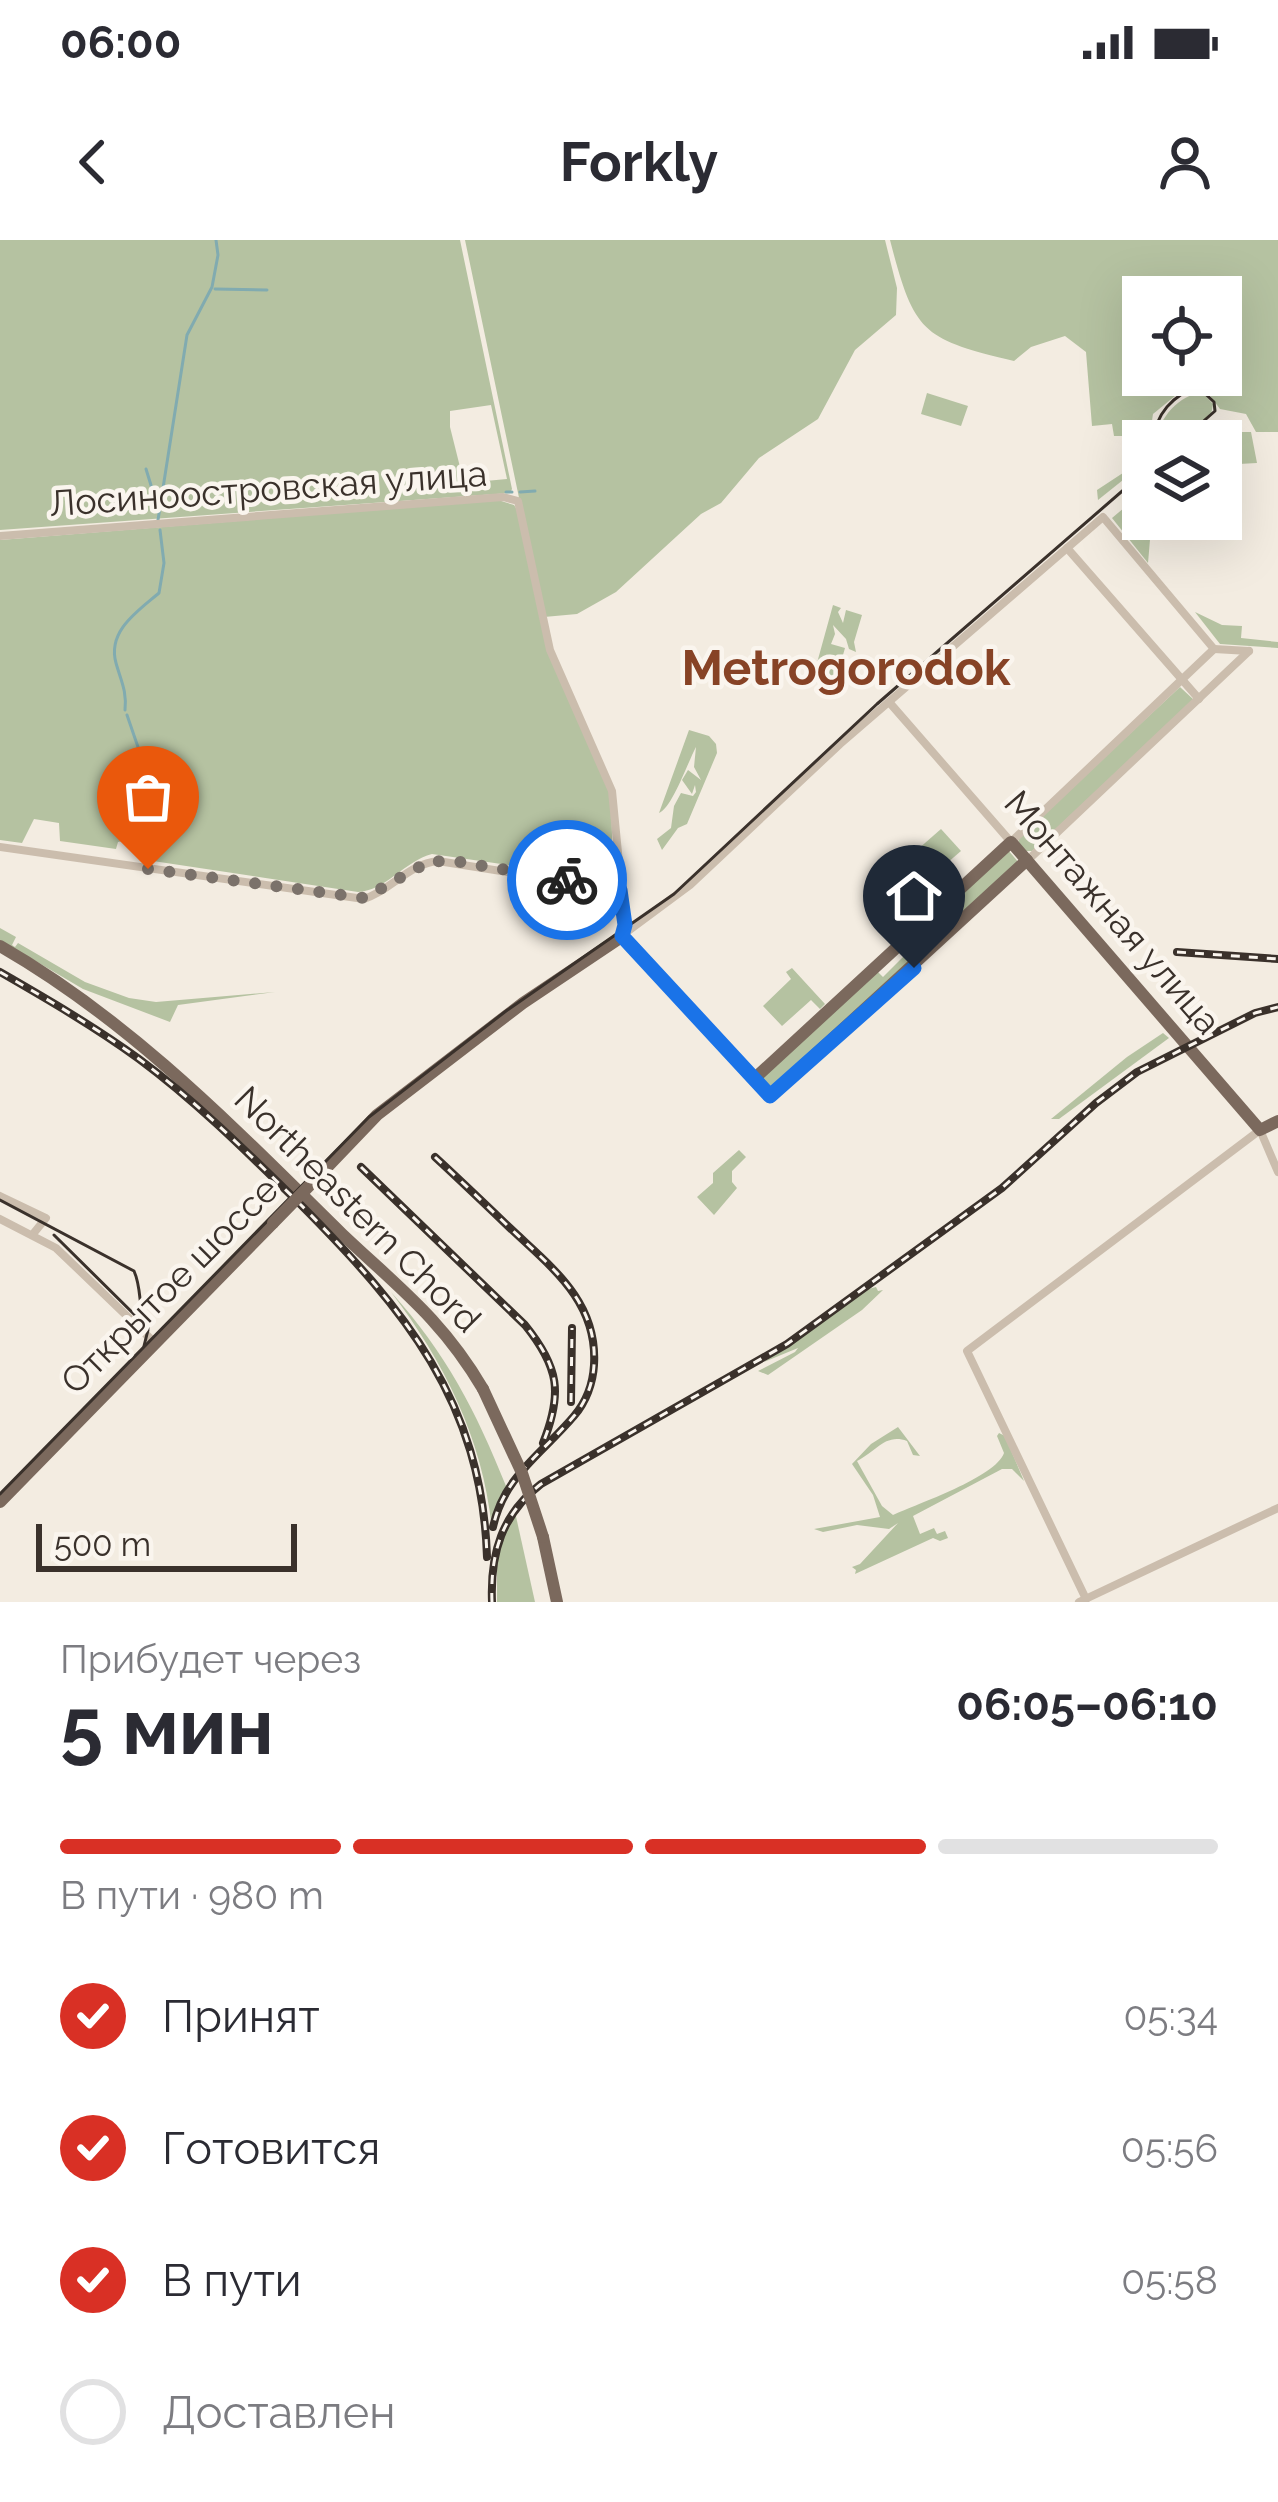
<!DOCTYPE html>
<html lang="ru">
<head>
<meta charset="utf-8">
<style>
  :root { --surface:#fff; --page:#f7f7f7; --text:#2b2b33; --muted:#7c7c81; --line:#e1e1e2; --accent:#d93025 }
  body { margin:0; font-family:Raleway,sans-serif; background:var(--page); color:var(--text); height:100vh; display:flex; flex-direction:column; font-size:45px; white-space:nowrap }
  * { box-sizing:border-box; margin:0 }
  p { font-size:39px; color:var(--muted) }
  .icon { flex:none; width:66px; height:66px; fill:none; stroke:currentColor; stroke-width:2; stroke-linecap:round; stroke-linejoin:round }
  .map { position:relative; height:1362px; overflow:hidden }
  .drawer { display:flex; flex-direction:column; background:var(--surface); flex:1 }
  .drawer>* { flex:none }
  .controls { position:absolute; left:1122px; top:36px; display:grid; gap:24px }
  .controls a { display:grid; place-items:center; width:120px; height:120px; border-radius:0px; background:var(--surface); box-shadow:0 12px 48px #0002; font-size:60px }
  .scale { position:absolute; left:36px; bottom:30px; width:261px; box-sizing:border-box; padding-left:12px; border:6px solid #3a312b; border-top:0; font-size:33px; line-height:42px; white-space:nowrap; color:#3a312b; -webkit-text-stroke:9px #faf5ee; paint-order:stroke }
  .pin { position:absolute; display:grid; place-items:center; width:102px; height:102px; color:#fff; margin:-123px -51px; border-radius:50% 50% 50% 0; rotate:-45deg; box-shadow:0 0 12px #0007 }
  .pin .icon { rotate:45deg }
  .courier { position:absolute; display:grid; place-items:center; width:120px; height:120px; margin:-60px; border:9px solid #1a73e8; border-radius:50%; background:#fff; color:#222; box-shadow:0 3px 15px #0007 }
  .summary em { font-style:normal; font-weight:700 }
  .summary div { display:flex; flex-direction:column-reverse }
  .summary { display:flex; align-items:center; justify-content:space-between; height:204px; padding:0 60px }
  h1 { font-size:78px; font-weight:700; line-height:90px }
  .bar { display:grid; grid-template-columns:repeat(4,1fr); gap:18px 12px; align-content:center; height:144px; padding:0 60px }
  .bar i { height:15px; border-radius:9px; background:var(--line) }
  .bar .current { background:var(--accent) }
  .bar p { grid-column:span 4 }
  ol { padding:0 60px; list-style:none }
  li { display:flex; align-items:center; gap:36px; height:132px }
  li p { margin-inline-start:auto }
  li .icon { padding:12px; border-radius:50%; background:var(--accent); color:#fff; stroke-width:4 }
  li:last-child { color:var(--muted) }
  li i { width:66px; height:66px; border:6px solid var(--line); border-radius:50% }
  .status { display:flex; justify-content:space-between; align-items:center; height:84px; padding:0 60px; background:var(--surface); direction:ltr }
  .status svg { height:33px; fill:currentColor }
  header { display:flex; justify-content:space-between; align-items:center; height:156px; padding:0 60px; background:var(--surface); font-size:54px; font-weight:700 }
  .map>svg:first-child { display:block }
</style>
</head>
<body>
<div class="status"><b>06:00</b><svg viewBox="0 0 49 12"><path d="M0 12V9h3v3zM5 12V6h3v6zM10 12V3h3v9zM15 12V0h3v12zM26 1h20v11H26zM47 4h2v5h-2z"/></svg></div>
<header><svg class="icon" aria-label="back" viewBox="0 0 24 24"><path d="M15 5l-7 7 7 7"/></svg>Forkly<svg class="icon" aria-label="person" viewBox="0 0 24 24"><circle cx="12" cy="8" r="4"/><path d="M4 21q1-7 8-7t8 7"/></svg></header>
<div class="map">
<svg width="1278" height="1362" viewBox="0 0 1278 1362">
  <rect width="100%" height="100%" fill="#f3ece1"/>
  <g fill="#b5c2a1" fill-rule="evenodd">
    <path d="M0,0H460L512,249L510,253L0,290ZM491,165L507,239L464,243L450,187V171Z"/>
    <polygon points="465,0 885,0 897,48 896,75 855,110 818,179 759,218 721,263 701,274 616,352 577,374 544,377"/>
    <path d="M890,0H1278V192H1256L1246,174L1220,169L1202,145L1192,142L1153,174L1149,201H1143V224L1098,260L1097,250L1129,229L1123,196H1114L1112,184L1092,186L1086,112L1065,96L1031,107L1014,121C922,99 914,93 890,0ZM1143,57H1221V135H1143Z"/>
    <polygon points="927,153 968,166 961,186 921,174"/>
    <path d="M1203,153L1213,164L1211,175L1179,201H1156C1158,179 1180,153 1203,153Z"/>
    <polygon points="1220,184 1227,192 1251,192 1257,223 1221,225 1221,201 1214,201 1208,194"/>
    <polygon points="1143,252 1143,279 1158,279 1151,288 1148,323 1112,278"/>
    <path d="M498,260L514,265L518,271L548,410L611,550L613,640L432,614C405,621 385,651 358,652L153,621L152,601L136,598L118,602L116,609L60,601L59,583L34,579L22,603L0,600V300Z"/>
    <polygon points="833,365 841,368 838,372 843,383 846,370 862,375 854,402 856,412 849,409 846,399 833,385 835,394 831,404 845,408 835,443 821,438 819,443 812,441"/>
    <polygon points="1195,372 1222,385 1242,386 1241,398 1278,402 1278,408 1220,404"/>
    <polygon points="1180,447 1194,460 1032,611 1025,611 1018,604 1019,597"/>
    <path d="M689,490L709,496L716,504L717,513L687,584L678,588L662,610L657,599L671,588L674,566L681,553L693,556L696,552L695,545L692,554L682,540L688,530L701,540L694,527L696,507C687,524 672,568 659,573Z"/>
    <polygon points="941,589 961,611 939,630 917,610"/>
    <polygon points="906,606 923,625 912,638 926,646 917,662 885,626"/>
    <polygon points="1008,610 1019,623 773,850 761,837 876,730 883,737 929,691 925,685"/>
    <polygon points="0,688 16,697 12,705 15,707 18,703 85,742 129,758 156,762 275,752 178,765 170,782 83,749 0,700"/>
    <polygon points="792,728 825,764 820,769 811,760 782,786 763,766 791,739 786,732"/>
    <polygon points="1163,793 1169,798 1059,879 1051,879 1127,817"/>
    <polygon points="739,910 746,917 732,931 732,942 737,948 714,975 697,957 713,943 713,933"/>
    <polygon points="876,1047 878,1051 883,1050 862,1070 768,1135 758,1131 795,1112 798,1108 764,1122 865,1050"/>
    <path d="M391,1052C446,1113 476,1171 506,1246L498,1262L492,1289C483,1200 445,1123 391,1052Z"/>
    <path d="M898,1187L920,1216L913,1215L907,1201C885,1193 876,1212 857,1221L882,1266L893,1275C917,1264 996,1237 1004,1213L997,1196L999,1193L1005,1196L1024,1241L1012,1229H1002L913,1276L920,1294L934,1288L937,1294L945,1291L948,1298L940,1301L933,1298L855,1334L856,1330L852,1327L860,1324L898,1283L889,1289L857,1285L823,1292L814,1289L880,1277L873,1255L852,1224L871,1204Z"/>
    <polygon points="515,1272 535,1362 497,1362 497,1310"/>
  </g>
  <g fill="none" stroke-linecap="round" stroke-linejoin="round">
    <g stroke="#81abb0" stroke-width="3">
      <polyline points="215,49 267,50"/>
      <polyline points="146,229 158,268"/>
      <polyline points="506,252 512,252"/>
      <polyline points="520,252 535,251"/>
      <polyline points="158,280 187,95 212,47 218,15 216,0"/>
      <path d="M125,470C127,451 121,441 116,423C107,391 138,371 159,353L164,323L160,290"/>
      <polyline points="127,475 151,545 146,566 149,593"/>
    </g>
    <g stroke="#cbbdad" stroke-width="8">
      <polyline points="0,296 503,257 518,261 550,410 612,551 625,685 623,696"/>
      <polyline points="1067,308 1199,459"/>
      <polyline points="1214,409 1249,411"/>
      <polyline points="889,462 1011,602 1214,409"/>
      <path d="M0,607L364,659C392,650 408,624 438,621L620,650"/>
      <polyline points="1028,620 1249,411"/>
      <polyline points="624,694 690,645 840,504 1103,277 1214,409"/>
      <polyline points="0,956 46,978 33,994"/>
      <polyline points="0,979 56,1008 154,1102"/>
      <polyline points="1086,1359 967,1111 1260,890 1278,932"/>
      <polyline points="1079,1362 1278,1268"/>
    </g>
    <g stroke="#7b695d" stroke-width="12">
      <path d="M0,706C131,781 235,889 342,994C398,1047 442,1079 483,1149"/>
      <polyline points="754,839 1011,602 1260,890 1278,881"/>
      <polyline points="311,944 377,875 523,763 623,696 770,856 1027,620"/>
      <polyline points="0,1262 273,983"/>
      <polyline points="543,1297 557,1362"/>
    </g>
    <g stroke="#3a312b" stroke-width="3">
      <path d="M1154,201C1154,175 1174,154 1198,147L1214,162L1215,171L1181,201"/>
      <path d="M0,960L134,1031C143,1051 137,1071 148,1090L144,1106"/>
      <polyline points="54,995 148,1088"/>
      <polyline points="0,1254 369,877 506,771 674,654 877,464 1143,233"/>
    </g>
    <defs>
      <g id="rail">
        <polyline points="1177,712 1278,719"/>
        <path d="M0,732C47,759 95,787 139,819C197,862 249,914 301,965C404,1069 482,1161 487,1317"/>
        <path d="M435,917C460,940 485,964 510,988C551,1027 598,1061 594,1125C593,1143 586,1162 574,1176C542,1214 504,1236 493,1287"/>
        <path d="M361,927L525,1085C559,1127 563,1153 543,1203"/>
        <polyline points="571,1162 572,1088"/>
        <path d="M492,1362C490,1313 502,1274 541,1244L787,1104L1002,948L1096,863L1137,832L1255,773L1278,767"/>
      </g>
    </defs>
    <use href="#rail" stroke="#3a312b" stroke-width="8"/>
    <use href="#rail" stroke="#faf5ee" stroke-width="3" stroke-dasharray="9" stroke-linecap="butt"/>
    <g stroke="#7b695d" stroke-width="12">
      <polyline points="273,983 311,944"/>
      <polyline points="483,1149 522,1233 543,1297"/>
    </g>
  </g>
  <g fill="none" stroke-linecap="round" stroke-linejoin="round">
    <polyline stroke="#7b726b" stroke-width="12" stroke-dasharray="0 21.6" points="148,629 364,658 430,621 460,622 567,640"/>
    <polyline stroke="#1a73e8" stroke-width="15" points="567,640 620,650 625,685 622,696 770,856 914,728"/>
  </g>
  <g text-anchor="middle" stroke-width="9" stroke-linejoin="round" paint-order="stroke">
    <g font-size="36" fill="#3a312b" stroke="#faf5ee">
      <text transform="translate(268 248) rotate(-4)" y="13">Лосиноостровская улица</text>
      <text transform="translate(1113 672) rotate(49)" y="13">Монтажная улица</text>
      <text transform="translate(358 969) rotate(45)" y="13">Northeastern Chord</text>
      <text transform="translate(169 1045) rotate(-45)" y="13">Открытое шоссе</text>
    </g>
    <g font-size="48" font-weight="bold" fill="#874326" stroke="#faf5ee">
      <text x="846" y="445">Metrogorodok</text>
    </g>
  </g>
</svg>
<div class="controls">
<a><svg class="icon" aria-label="locate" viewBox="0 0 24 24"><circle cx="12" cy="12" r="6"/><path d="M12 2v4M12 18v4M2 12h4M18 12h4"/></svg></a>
<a><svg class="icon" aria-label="layers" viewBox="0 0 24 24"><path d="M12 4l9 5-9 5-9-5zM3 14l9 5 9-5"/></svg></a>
</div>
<div class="scale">500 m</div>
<div class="pin" style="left:148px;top:629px;background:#ea580c"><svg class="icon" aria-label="bag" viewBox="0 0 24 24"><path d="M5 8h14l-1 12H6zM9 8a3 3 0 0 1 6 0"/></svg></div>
<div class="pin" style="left:914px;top:728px;background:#1f2937"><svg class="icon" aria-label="home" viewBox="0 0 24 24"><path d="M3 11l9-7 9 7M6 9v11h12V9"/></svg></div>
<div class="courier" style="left:567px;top:640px"><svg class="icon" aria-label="bike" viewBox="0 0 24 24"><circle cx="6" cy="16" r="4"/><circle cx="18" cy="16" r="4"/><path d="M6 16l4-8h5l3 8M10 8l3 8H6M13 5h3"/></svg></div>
</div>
<section class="drawer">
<div class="summary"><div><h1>5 мин</h1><p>Прибудет через</p></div><em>06:05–06:10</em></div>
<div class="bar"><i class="current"></i><i class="current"></i><i class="current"></i><i></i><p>В пути · 980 m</p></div>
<ol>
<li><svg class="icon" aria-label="check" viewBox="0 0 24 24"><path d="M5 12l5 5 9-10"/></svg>Принят<p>05:34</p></li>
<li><svg class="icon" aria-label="check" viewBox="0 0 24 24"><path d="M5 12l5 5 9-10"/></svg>Готовится<p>05:56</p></li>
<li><svg class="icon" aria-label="check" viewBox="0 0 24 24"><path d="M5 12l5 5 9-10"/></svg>В пути<p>05:58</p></li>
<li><i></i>Доставлен</li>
</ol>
</section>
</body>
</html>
